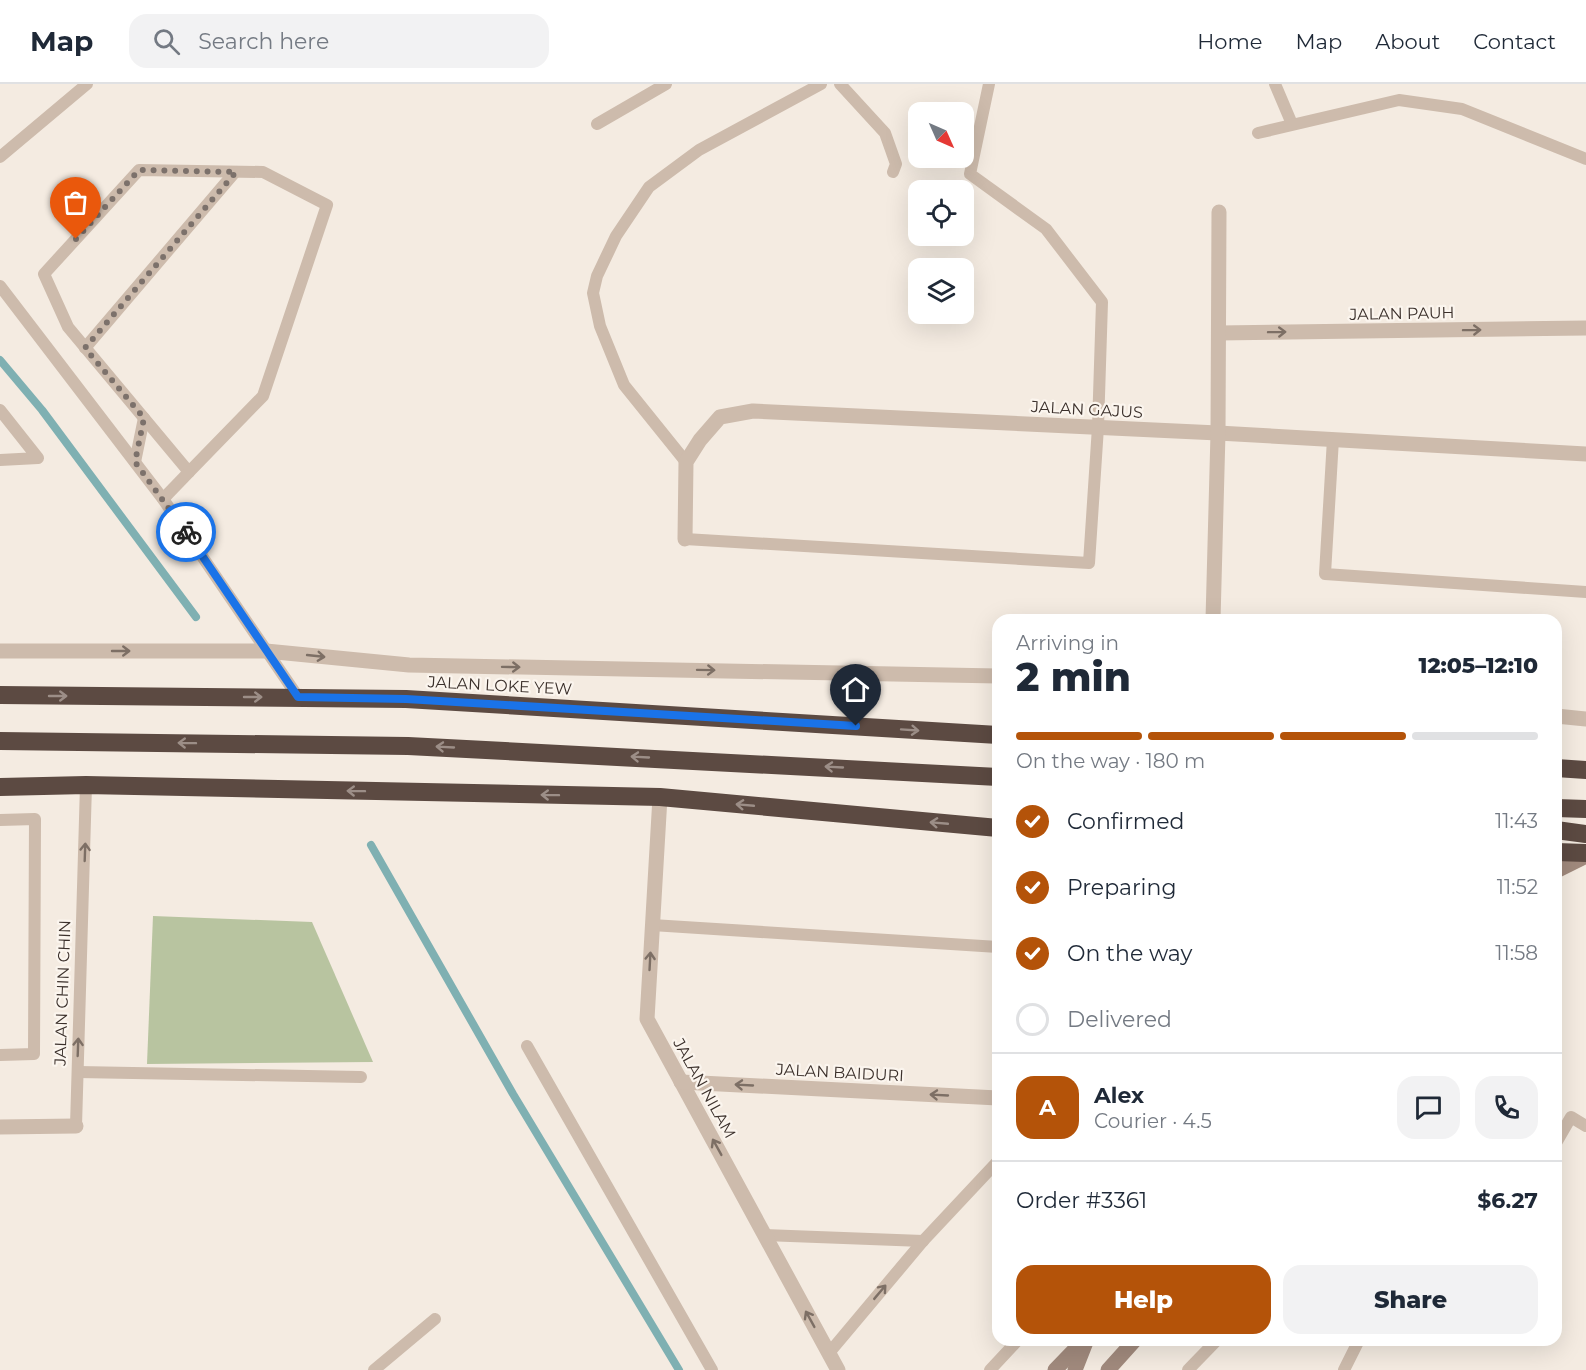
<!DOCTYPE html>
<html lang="en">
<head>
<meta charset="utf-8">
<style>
  :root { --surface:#fff; --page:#f2f2f3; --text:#1f2937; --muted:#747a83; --line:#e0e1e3; --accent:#b45309 }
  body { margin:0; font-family:Montserrat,sans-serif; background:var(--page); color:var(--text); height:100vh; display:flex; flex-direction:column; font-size:22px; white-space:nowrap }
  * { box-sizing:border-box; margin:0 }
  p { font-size:20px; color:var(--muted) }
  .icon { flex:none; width:33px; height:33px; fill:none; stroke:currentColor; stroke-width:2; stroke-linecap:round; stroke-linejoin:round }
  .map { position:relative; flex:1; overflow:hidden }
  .drawer { position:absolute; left:992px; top:530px; width:570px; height:732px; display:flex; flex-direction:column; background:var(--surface); border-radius:18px; box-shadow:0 6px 24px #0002 }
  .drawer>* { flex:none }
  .needle { width:39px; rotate:135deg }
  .controls { position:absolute; left:908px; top:18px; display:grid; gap:12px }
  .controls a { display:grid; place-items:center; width:66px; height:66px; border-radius:12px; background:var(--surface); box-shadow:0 6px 24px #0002; font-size:30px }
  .pin { position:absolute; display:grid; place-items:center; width:51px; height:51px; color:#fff; margin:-62px -26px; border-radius:50% 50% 50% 0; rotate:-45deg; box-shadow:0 0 6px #0007 }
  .pin .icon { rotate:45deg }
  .courier { position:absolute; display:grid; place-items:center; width:60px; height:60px; margin:-30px; border:4px solid #1a73e8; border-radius:50%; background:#fff; color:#222; box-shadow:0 2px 8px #0007 }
  .summary em { font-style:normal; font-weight:800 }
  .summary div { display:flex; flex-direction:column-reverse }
  .summary { display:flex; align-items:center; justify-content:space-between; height:102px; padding:0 24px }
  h1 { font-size:39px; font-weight:800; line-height:45px }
  .bar { display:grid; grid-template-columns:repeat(4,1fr); gap:9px 6px; align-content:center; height:72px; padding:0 24px }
  .bar i { height:8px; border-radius:4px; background:var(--line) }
  .bar .on { background:var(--accent) }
  .bar p { grid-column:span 4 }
  .line { display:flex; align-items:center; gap:15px; padding:0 24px; border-top:2px solid var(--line) }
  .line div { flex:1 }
  .round { display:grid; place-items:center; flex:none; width:63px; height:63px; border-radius:18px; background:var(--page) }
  ol { padding:0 24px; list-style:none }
  li { display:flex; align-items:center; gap:18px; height:66px }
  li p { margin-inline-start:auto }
  li .icon { padding:6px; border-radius:50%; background:var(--accent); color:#fff; stroke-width:4 }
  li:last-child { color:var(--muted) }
  li i { width:33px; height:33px; border:3px solid var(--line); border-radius:50% }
  .primary-button { display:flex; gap:12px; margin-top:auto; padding:12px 24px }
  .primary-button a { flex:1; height:69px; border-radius:18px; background:var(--accent); color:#fff; font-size:24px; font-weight:800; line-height:69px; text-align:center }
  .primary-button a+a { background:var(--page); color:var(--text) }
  header { display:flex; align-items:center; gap:36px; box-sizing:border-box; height:84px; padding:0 30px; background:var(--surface); border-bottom:2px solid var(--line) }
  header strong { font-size:28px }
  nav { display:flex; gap:33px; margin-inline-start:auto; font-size:21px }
  .search { width:420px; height:54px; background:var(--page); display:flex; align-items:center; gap:15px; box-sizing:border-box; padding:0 21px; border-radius:18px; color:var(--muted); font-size:22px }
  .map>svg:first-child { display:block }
</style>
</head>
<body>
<header>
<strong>Map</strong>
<div class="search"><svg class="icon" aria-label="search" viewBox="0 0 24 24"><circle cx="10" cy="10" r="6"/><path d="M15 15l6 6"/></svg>Search here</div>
<nav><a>Home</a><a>Map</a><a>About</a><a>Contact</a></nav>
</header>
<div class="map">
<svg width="1586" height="1286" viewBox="0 0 1586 1286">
  <rect width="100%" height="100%" fill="#f4ebe1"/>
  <polygon fill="#b8c4a0" points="153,832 312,838 373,978 147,980"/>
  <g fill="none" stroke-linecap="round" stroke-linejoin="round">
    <g stroke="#7fb0b2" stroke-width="8">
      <polyline points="0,276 42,326 196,533"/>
      <polyline points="371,761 513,1010 679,1286"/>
    </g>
    <g stroke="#cdbbac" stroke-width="12">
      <polyline points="840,0 885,49 896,80 893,88"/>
      <polyline points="1275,0 1292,40"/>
      <polyline points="597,40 666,0"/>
      <polyline points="1258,49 1399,16 1462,25 1586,75"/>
      <polyline points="0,73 87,0"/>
      <polygon points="139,86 263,88 327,121 263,312 189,388 68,243 44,190"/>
      <polyline points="0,202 163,415 298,613"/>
      <polyline points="85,264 235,88"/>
      <polyline points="0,326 38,374 0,376"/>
      <polyline points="1333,355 1325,490 1586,508"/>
      <polyline points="135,378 144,334"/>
      <polyline points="686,378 624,301 600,242 593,209 597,192 616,152 649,103 699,66 821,0"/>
      <polyline points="163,415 189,388"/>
      <polyline points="685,455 1089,479 1098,343 1102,218 1046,145 970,90 989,0"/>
      <polyline points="0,736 35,735 34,970 0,971"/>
      <polyline points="652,841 998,863"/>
      <polyline points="527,962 712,1286"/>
      <polyline points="78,988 361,993"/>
      <polyline points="76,1042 86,701"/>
      <polyline points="1556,1059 1571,1033 1586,1042"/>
      <polyline points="764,1151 923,1157"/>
      <polyline points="829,1269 923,1157 998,1077"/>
      <polyline points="374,1286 435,1235"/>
      <polyline points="990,1286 1018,1256"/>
      <polyline points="1188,1286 1217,1256"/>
      <polyline points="1344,1286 1359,1256"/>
    </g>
    <g stroke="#cdbbac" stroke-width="15">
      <polyline points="1219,249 1586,244"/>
      <polyline points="685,455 686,378 700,356 720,333 753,327 1218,349 1586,370"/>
      <polyline points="1213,536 1218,349 1219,128"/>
      <polyline points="0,567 266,567 409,581 998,592"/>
      <polyline points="1556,632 1586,635"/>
      <polyline points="660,713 647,935 838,1286"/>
      <polyline points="681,998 998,1014"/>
      <polyline points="0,1043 76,1042"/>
    </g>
    <g stroke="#a18a7d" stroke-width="15">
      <polyline points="1556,787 1586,772"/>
      <polyline points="1055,1286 1084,1256"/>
      <polyline points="1075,1286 1086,1258"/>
      <polyline points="1108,1286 1135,1256"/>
    </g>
    <g stroke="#5c4a42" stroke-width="18">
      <polyline points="0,611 406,615 998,651"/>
      <polyline points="0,657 408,662 998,693"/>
      <polyline points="1556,684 1586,686"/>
      <polyline points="0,703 86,701 660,713 998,744"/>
      <polyline points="1556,724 1586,725"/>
      <polyline points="1556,746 1586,750"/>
      <polyline points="1556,768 1586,769"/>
    </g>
  </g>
  <defs><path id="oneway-shaft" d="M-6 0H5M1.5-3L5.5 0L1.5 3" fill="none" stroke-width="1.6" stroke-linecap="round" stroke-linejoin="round" transform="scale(1.5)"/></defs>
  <g stroke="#7d6f65">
    <use href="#oneway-shaft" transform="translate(1472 246) rotate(-1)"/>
    <use href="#oneway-shaft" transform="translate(1277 248) rotate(-1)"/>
    <use href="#oneway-shaft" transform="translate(121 567)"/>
    <use href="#oneway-shaft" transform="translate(316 572) rotate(6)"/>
    <use href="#oneway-shaft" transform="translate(511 583) rotate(1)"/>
    <use href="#oneway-shaft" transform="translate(706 586) rotate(1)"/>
    <use href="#oneway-shaft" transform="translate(85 768) rotate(-88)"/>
    <use href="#oneway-shaft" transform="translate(650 877) rotate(-87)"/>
    <use href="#oneway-shaft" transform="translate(78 963) rotate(-88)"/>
    <use href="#oneway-shaft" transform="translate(744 1001) rotate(-177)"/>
    <use href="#oneway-shaft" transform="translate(939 1011) rotate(-177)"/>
    <use href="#oneway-shaft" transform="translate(717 1063) rotate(-119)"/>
    <use href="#oneway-shaft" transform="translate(880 1208) rotate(-50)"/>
    <use href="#oneway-shaft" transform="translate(810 1235) rotate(-119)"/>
  </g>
  <g stroke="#9c8e87">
    <use href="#oneway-shaft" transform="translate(58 612)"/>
    <use href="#oneway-shaft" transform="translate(253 613)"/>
    <use href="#oneway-shaft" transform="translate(910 646) rotate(4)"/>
    <use href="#oneway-shaft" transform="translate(187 659) rotate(-179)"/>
    <use href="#oneway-shaft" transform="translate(445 663) rotate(-177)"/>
    <use href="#oneway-shaft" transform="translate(640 673) rotate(-177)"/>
    <use href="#oneway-shaft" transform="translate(834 683) rotate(-177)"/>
    <use href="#oneway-shaft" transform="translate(356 707) rotate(-179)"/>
    <use href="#oneway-shaft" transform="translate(550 711) rotate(-179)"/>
    <use href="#oneway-shaft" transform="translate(745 721) rotate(-175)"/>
    <use href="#oneway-shaft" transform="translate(939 739) rotate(-175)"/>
  </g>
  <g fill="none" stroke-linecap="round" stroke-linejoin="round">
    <polyline stroke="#7c716b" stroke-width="6" stroke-dasharray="0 10.8" points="76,155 139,86 236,88 85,264 144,334 135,378 186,448"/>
    <polyline stroke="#1a73e8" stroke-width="8" points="186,448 298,613 406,615 856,642"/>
  </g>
  <g text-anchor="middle" stroke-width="4.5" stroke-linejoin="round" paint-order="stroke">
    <g font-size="16" fill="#3b302b" stroke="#fbf5ee">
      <text transform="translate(1402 229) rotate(-1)" y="6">JALAN PAUH</text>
      <text transform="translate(1087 325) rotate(3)" y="6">JALAN GAJUS</text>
      <text transform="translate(500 601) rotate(3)" y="6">JALAN LOKE YEW</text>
      <text transform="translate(62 909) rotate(-88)" y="6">JALAN CHIN CHIN</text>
      <text transform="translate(840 988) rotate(3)" y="6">JALAN BAIDURI</text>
      <text transform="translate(705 1004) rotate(61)" y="6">JALAN NILAM</text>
    </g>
  </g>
</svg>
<div class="controls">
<a><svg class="needle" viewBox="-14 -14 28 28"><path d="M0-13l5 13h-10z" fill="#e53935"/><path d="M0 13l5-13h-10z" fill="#747a83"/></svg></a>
<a><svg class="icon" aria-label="locate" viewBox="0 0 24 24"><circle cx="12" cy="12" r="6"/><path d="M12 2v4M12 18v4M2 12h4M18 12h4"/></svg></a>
<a><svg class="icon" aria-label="layers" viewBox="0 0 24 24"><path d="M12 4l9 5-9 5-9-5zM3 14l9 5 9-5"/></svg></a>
</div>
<div class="pin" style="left:76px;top:155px;background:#ea580c"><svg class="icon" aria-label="bag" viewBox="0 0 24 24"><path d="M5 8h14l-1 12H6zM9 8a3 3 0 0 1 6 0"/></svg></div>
<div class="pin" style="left:856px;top:642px;background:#1f2937"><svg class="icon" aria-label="home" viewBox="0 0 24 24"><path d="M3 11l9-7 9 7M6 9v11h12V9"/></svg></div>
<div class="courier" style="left:186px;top:448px"><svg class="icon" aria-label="bike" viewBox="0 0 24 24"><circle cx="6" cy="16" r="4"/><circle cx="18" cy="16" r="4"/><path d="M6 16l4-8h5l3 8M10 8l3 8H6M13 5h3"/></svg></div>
<section class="drawer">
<div class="summary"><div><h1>2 min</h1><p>Arriving in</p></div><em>12:05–12:10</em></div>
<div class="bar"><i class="on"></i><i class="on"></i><i class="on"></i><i></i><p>On the way · 180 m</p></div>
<ol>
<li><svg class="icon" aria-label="check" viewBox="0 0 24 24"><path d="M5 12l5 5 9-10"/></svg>Confirmed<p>11:43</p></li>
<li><svg class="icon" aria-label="check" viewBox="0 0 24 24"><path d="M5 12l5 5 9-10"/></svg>Preparing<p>11:52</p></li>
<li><svg class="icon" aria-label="check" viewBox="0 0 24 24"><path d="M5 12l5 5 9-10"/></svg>On the way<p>11:58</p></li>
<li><i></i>Delivered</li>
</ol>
<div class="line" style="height:108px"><b class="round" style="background:var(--accent);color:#fff">A</b><div><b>Alex</b><p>Courier · 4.5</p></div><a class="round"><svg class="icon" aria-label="chat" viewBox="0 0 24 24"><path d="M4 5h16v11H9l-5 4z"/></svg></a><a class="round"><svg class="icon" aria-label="phone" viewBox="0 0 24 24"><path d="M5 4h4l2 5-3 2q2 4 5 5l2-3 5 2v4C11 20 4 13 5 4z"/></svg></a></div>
<div class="line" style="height:78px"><div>Order #3361</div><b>$6.27</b></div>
<div class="primary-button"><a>Help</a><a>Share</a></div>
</section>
</div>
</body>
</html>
